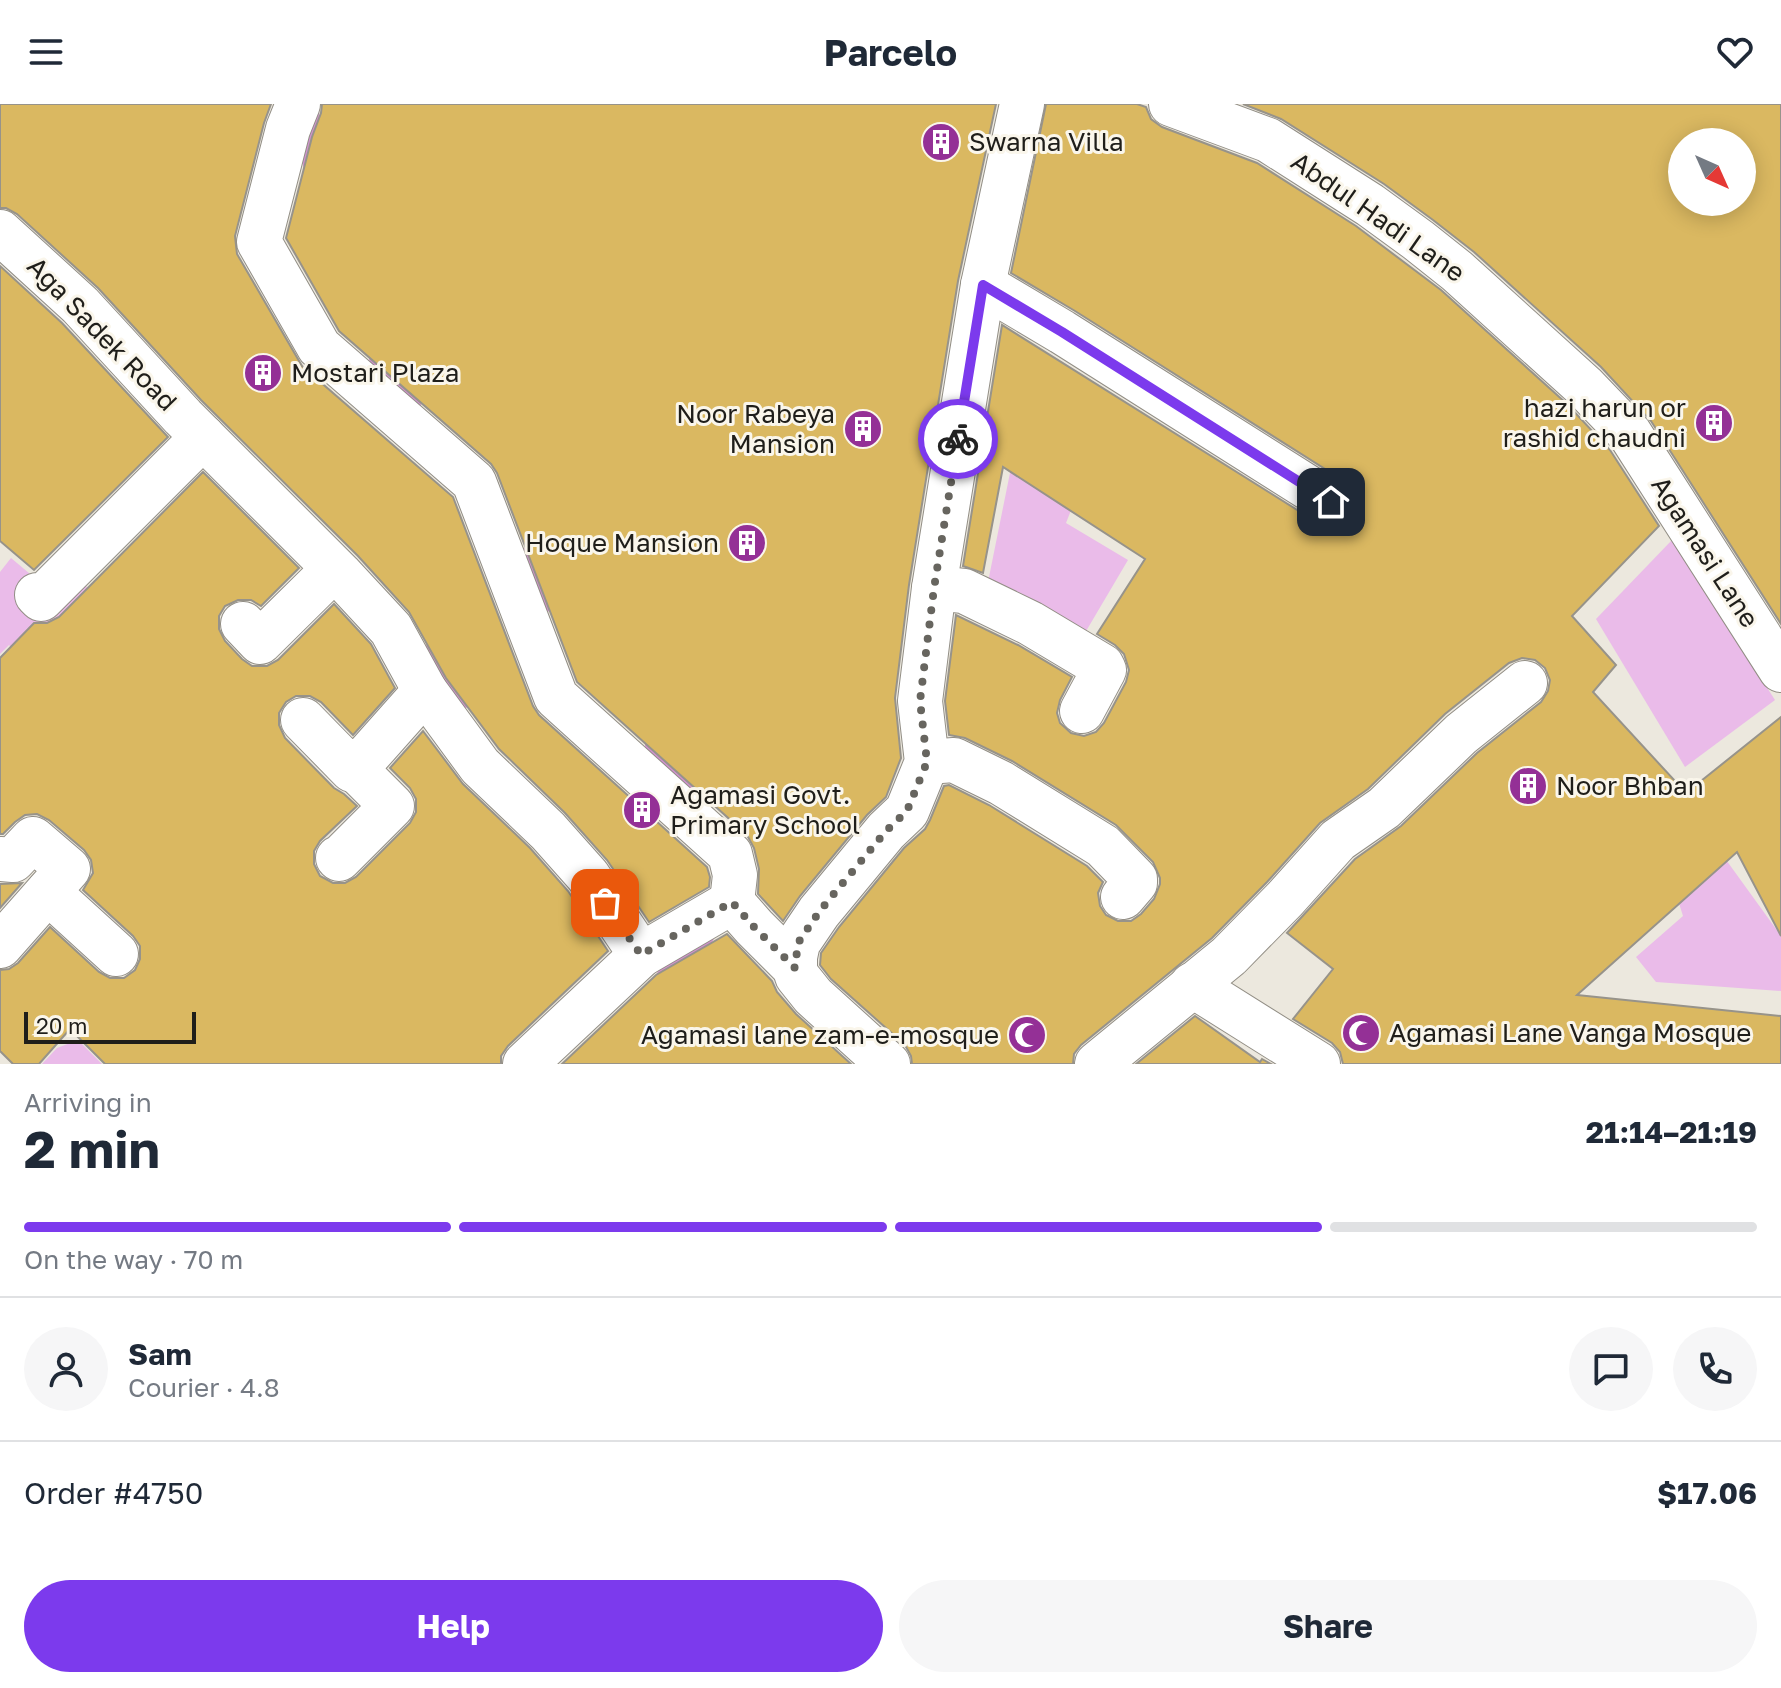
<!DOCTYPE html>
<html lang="en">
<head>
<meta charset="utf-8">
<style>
  :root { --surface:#fff; --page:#f6f6f7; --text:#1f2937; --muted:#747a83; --line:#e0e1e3; --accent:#7c3aed }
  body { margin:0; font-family:"Golos Text",sans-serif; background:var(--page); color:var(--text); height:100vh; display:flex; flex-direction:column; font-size:30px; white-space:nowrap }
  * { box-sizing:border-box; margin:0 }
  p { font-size:26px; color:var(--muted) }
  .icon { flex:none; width:44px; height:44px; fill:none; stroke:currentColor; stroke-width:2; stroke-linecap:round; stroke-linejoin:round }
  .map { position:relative; height:960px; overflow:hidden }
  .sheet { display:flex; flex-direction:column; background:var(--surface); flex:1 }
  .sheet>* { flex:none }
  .needle { width:52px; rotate:135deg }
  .buttons { position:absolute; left:1668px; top:24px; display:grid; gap:16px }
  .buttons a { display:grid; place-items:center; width:88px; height:88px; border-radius:50%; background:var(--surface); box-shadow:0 4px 20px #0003; font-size:40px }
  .scale { position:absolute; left:24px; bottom:20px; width:172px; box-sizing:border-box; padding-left:8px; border:4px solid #1f1e1a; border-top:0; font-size:22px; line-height:28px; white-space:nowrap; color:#1f1e1a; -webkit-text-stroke:6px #faf6eb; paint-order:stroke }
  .pin { position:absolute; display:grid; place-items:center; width:68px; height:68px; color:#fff; margin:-34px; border-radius:16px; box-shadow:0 4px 12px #0006 }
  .courier { position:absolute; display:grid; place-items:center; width:80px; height:80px; margin:-40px; border:6px solid #7c3aed; border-radius:50%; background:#fff; color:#222; box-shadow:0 2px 10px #0007 }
  .summary em { font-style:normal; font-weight:700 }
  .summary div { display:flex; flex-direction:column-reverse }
  .summary { display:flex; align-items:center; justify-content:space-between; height:136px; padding:0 24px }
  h1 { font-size:52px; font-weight:700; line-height:60px }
  .bar { display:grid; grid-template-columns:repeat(4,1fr); gap:12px 8px; align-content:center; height:96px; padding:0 24px }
  .bar i { height:10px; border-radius:6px; background:var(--line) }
  .bar .current { background:var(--accent) }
  .bar p { grid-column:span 4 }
  .line { display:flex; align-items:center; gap:20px; padding:0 24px; border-top:2px solid var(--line) }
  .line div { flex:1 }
  .round { display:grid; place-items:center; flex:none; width:84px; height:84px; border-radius:42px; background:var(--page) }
  .primary-button { display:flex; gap:16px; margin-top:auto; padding:16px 24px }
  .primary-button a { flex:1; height:92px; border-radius:48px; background:var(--accent); color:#fff; font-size:32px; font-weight:700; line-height:92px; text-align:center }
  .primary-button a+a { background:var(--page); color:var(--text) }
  header { display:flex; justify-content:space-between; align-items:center; height:104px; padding:0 24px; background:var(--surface); font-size:36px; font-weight:700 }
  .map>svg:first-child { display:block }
</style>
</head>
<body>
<header><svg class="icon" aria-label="menu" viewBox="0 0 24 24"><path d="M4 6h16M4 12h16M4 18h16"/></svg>Parcelo<svg class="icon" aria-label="heart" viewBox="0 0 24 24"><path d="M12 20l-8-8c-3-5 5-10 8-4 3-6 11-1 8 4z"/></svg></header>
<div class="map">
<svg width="1781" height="960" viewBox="0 0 1781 960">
  <rect width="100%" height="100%" fill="#ece8de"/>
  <g fill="#eabbe9">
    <polygon points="1013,354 1077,391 1066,419 1128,456 1082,534 987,483"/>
    <polygon points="1672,436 1775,596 1685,663 1596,515"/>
    <polygon points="11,454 42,480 74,471 88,484 43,573 9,541 0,550 0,468"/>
    <polygon points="1724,753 1781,832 1781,887 1656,878 1636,853 1683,812 1669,768"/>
    <polygon points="78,936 102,960 42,960 57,944"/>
  </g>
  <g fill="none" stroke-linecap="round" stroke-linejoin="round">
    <g stroke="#d191d1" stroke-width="18">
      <polyline points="310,3 312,61"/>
      <polyline points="378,254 412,301"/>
      <polyline points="520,452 553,500"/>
      <polyline points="422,549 464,595"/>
      <polyline points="654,641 691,692"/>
      <polyline points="665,873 706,831"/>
    </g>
  </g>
  <g fill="#dab861" stroke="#97938a" stroke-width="2" fill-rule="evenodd">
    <polygon points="0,0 271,0 264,19 235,132 237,150 302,262 453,393 533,602 539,611 707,763 710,773 709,783 649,818 607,756 565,709 499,645 446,574 409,508 358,452 201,296 98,184 17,110 6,104 0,104"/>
    <polygon points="322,0 996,0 958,177 909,481 895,594 901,654 886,693 867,711 800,792 783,817 758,790 759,765 754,744 747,731 577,578 497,369 491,360 339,227 286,134 312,33 321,9"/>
    <polygon points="1046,0 1137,0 1146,3 1151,15 1162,23 1257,59 1356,122 1441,186 1567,300 1610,346 1659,422 1572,512 1616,561 1593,588 1686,689 1781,613 1781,832 1737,748 1577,891 1781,912 1781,960 1343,960 1340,948 1332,939 1293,915 1333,865 1287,829 1355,755 1401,722 1477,649 1541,598 1548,587 1550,576 1545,564 1535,556 1522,554 1509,559 1445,610 1368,685 1320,719 1267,778 1212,834 1081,941 1074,950 1073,960 912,960 911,952 905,941 831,875 820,861 821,849 839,823 904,744 925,725 930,716 944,682 949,681 989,701 1087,762 1103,778 1098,789 1100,802 1106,811 1118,817 1131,817 1141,810 1154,795 1160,780 1160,774 1153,758 1116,721 1012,657 965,634 949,631 945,597 956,511 1018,541 1072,573 1060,596 1057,609 1060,619 1071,629 1084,632 1096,628 1104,619 1126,578 1129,566 1124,550 1115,541 1097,530 1145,455 1003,363 983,469 963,462 1002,221 1318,419 1329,423 1342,420 1352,412 1356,400 1353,387 1344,377 1075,207 1011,169"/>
    <path d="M1243,0H1781V520L1651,317L1601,263L1474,148L1433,116L1384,80L1281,15ZM1682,38H1742V98H1682Z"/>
    <polygon points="0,162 62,219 168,333 34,466 0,437"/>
    <polygon points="203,368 299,464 261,502 251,496 238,496 225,502 219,512 219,525 225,537 242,555 252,562 267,562 278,556 334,500 371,540 395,584 353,631 321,598 310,592 296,592 286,598 279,609 279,621 285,634 334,684 344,690 357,702 320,737 314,747 314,760 320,772 333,779 345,779 356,773 410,719 416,708 416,695 410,684 390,664 423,627 463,680 530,744 568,787 608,847 508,942 501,952 501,960 105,960 70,925 39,960 13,960 0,947 0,866 9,865 18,859 50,823 99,868 110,874 124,874 135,866 140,855 140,842 133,832 83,786 93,769 91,756 84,746 49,716 37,710 25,711 15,718 3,730 0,730 0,554 34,519 47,519 59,513"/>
    <polygon points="22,779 0,804 0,780"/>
    <polygon points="727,830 772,877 777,888 796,910 851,960 562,960 656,871"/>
    <polygon points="1195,912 1260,958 1262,955 1271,960 1136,960"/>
  </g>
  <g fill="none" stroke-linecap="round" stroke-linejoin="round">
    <defs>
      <g id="minor">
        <polyline points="298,0 288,25 259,138 319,243 474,378 556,593 730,750 735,771 732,798 754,823 795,864"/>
        <polyline points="1171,0 1268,36 1370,101 1418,136 1457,167 1584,282 1630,330 1781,566"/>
        <polyline points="0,128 80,201 183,313 340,470 391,525 425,587 480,662 548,727 588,772 641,851"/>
        <polyline points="983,181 1062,228 1331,398"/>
        <polyline points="934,484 964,487 1030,519 1102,562 1104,566 1082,607"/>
        <polyline points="37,491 41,495 203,333"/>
        <polyline points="243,520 260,538 334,465"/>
        <polyline points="303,616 352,666 369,650 425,587"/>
        <polyline points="927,658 954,656 1001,679 1103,742 1135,775 1135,779 1123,793"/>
        <polyline points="338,754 339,755 392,702 354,664"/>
        <polyline points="0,755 13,756 33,735 68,765 0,842"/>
        <polyline points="48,788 116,850"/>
        <polyline points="1192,881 1318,960"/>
        <polyline points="525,960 641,851 732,798"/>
        <polyline points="888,960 813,892 797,872 795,864 795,853 798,839 819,808 886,727 907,707 927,658 920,597 934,484 983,181 1022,0"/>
        <polyline points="1097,960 1229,852 1285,795 1338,736 1384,704 1461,630 1525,579"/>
      </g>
    </defs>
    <use href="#minor" stroke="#928e85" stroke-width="46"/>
    <use href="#minor" stroke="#fff" stroke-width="44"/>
  </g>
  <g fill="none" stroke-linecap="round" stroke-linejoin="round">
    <polyline stroke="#67655f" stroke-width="8" stroke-dasharray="0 14.4" points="605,799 641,851 732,798 754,823 795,864 798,839 819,808 842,780 886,727 907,707 927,658 920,597 934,484 958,335"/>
    <polyline stroke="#7c3aed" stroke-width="10" points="958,335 983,181 1062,228 1331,398"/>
  </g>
  <defs>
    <symbol id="building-disc" viewBox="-11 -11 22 22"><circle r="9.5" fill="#943096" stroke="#faf6eb"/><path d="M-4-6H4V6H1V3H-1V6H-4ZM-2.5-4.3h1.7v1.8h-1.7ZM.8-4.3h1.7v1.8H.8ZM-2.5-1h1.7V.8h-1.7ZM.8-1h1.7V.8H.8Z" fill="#fff"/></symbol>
    <symbol id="mosque-disc" viewBox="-11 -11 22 22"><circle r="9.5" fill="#943096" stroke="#faf6eb"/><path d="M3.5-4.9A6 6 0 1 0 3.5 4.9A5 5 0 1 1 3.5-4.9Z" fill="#fff"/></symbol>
  </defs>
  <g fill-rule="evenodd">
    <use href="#building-disc" x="919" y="16" width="44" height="44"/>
    <use href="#building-disc" x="241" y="247" width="44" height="44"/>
    <use href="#building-disc" x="1692" y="297" width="44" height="44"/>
    <use href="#building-disc" x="841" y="303" width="44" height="44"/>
    <use href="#building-disc" x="725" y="417" width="44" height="44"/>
    <use href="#building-disc" x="1506" y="660" width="44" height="44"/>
    <use href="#building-disc" x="620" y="684" width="44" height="44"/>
    <use href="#mosque-disc" x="1339" y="907" width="44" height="44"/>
    <use href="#mosque-disc" x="1005" y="909" width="44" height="44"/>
  </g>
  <g text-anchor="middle" stroke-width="6" stroke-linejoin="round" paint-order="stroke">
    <g font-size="26" fill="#1f1e1a" stroke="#faf6eb" text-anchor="start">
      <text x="969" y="47">Swarna Villa</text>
      <text x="291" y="278">Mostari Plaza</text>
      <text x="1686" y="313" text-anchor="end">hazi harun or<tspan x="1686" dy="30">rashid chaudni</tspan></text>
      <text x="835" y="319" text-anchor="end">Noor Rabeya<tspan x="835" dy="30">Mansion</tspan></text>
      <text x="719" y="448" text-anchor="end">Hoque Mansion</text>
      <text x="1556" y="691">Noor Bhban</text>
      <text x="670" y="700">Agamasi Govt.<tspan x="670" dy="30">Primary School</tspan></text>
      <text x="1389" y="938">Agamasi Lane Vanga Mosque</text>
      <text x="999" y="940" text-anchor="end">Agamasi lane zam-e-mosque</text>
    </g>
    <g font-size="26" fill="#1f1e1a" stroke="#faf6eb">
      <text transform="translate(1378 113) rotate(35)" y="9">Abdul Hadi Lane</text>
      <text transform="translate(102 230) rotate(46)" y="9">Aga Sadek Road</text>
      <text transform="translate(1705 448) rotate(57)" y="9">Agamasi Lane</text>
    </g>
  </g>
</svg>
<div class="buttons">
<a><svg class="needle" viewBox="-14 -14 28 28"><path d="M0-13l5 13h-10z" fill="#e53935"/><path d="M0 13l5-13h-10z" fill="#747a83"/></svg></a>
</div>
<div class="scale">20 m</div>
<div class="pin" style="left:605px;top:799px;background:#ea580c"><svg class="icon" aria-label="bag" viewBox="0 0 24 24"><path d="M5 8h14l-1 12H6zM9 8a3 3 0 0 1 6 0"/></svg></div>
<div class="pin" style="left:1331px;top:398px;background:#1f2937"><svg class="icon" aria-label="home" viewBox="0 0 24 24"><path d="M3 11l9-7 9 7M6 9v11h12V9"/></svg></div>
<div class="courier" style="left:958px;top:335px"><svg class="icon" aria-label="bike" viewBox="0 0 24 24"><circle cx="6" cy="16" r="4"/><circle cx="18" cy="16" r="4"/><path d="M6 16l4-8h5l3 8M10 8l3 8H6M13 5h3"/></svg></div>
</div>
<section class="sheet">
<div class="summary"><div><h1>2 min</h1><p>Arriving in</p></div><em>21:14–21:19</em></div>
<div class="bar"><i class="current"></i><i class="current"></i><i class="current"></i><i></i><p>On the way · 70 m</p></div>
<div class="line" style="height:144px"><a class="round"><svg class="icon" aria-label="person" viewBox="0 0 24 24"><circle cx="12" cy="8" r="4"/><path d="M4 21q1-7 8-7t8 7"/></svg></a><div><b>Sam</b><p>Courier · 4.8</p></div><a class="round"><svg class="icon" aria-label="chat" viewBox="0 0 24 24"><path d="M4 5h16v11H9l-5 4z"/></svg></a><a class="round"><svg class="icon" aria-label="phone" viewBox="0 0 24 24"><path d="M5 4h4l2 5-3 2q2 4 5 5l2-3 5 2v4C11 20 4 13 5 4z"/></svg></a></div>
<div class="line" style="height:104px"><div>Order #4750</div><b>$17.06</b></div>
<div class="primary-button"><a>Help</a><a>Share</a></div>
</section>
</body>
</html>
